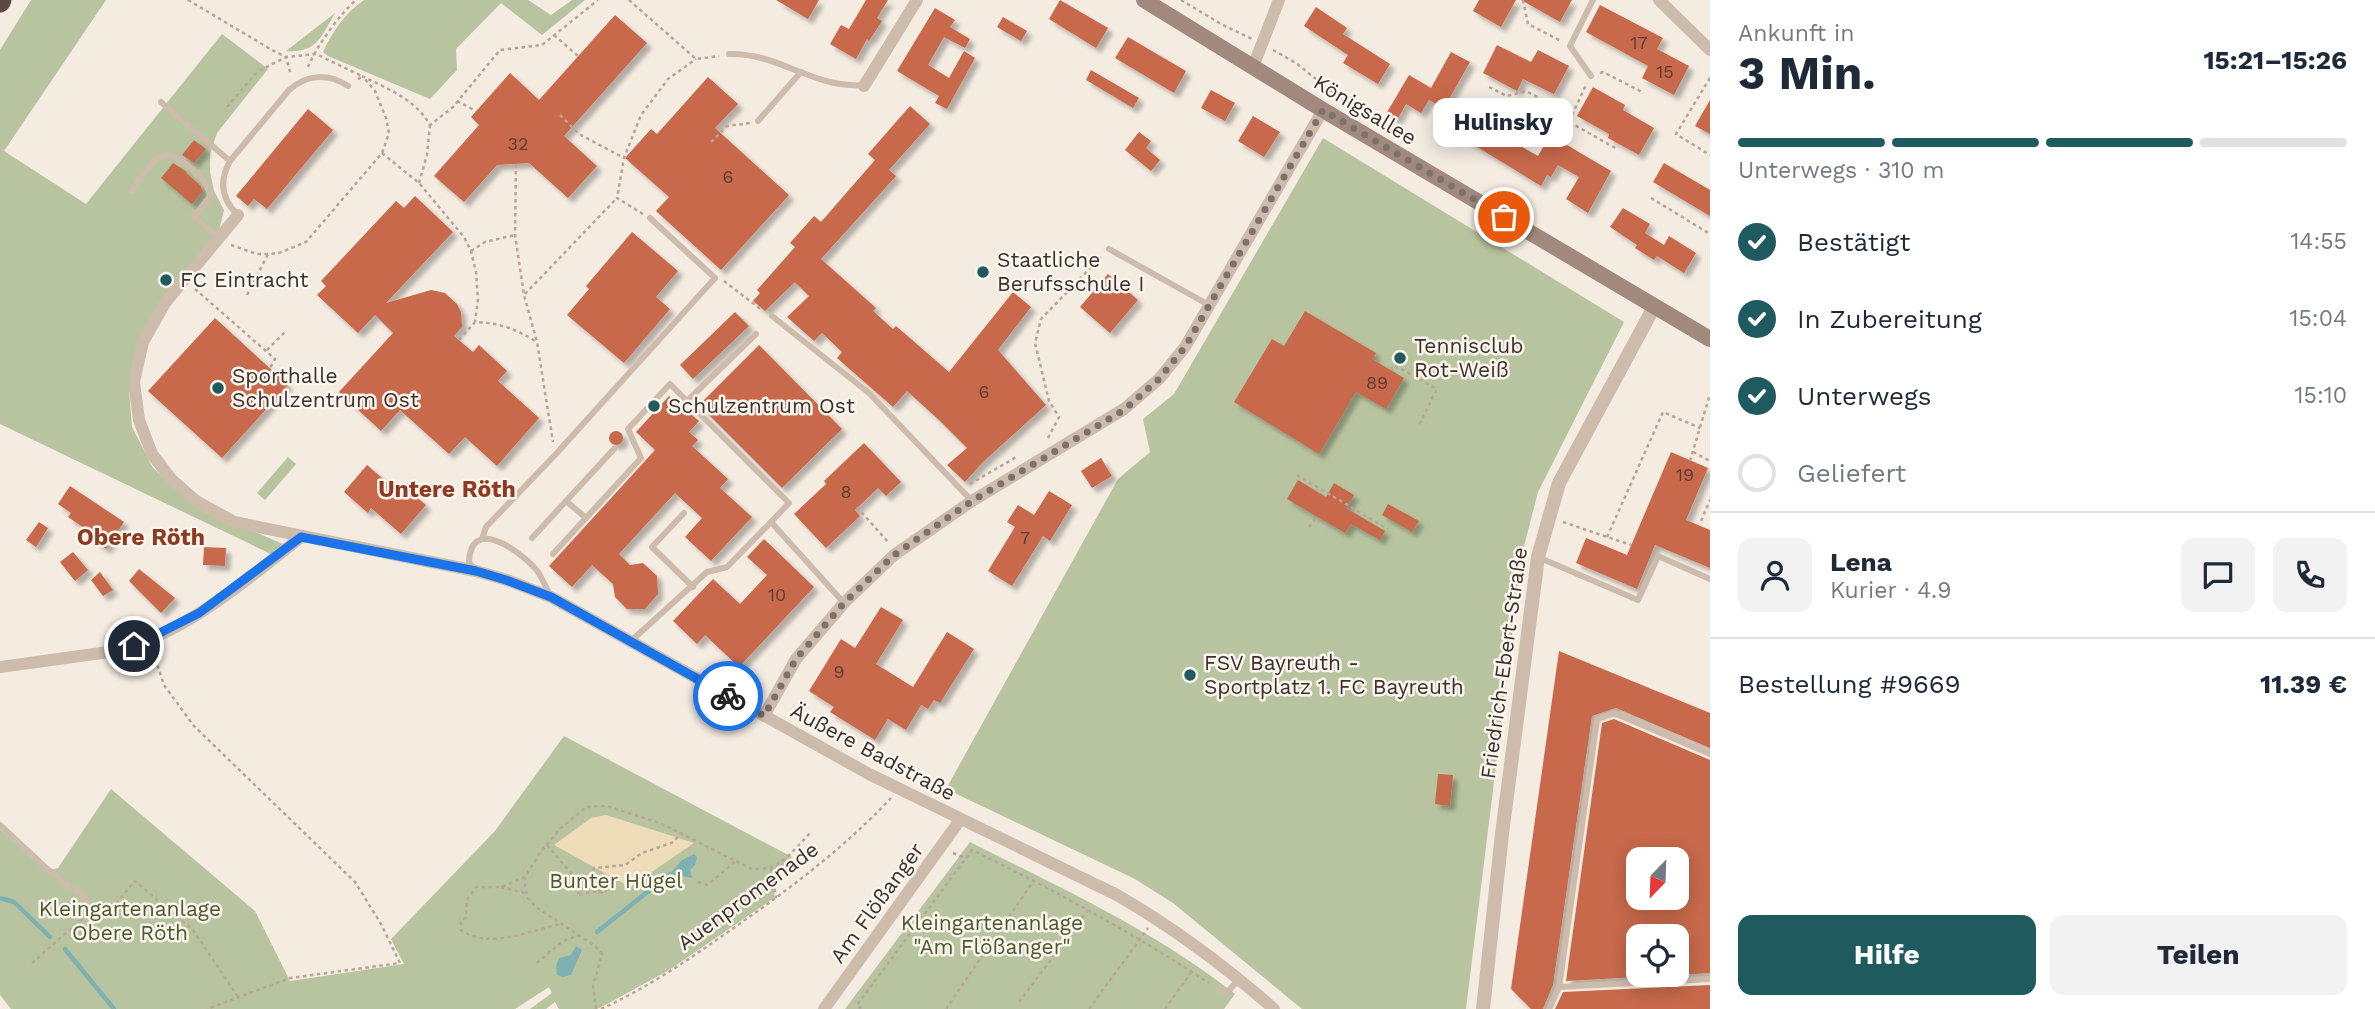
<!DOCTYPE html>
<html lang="de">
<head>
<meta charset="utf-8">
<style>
  :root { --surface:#fff; --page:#f2f2f3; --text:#1f2937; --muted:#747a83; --line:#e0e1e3; --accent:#1f5a5e }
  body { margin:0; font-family:"Work Sans",sans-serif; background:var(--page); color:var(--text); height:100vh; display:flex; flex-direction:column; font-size:26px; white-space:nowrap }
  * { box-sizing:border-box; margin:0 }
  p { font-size:23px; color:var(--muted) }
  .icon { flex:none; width:38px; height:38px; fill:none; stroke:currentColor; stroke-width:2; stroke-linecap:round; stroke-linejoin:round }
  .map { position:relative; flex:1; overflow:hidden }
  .details { display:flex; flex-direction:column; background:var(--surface); width:665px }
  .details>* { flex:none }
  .needle { width:46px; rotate:203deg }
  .tools { position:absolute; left:1626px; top:847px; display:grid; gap:14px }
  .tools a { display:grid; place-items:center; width:63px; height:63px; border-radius:14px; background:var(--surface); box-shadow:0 4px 18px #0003; font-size:35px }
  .pin { position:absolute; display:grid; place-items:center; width:60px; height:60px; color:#fff; margin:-30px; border:4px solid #fff; border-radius:50%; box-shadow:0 2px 7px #0007 }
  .courier { position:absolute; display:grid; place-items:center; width:70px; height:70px; margin:-35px; border:5px solid #1a73e8; border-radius:50%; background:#fff; color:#222; box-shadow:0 2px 9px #0007 }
  .bubble { position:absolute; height:49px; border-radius:14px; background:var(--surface); box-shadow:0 4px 18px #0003; font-size:23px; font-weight:700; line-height:49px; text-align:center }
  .summary em { font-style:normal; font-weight:700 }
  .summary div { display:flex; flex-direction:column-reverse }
  .summary { display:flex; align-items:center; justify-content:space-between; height:119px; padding:0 28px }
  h1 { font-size:46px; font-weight:700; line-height:52px }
  .bar { display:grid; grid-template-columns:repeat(4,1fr); gap:10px 7px; align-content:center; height:84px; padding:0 28px }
  .bar i { height:9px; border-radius:5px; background:var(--line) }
  .bar .active { background:var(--accent) }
  .bar p { grid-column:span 4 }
  .line { display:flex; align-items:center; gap:18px; padding:0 28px; border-top:2px solid var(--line) }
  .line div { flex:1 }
  .round { display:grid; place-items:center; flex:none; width:74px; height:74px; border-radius:14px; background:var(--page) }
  ol { padding:0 28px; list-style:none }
  li { display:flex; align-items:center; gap:21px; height:77px }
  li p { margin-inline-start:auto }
  li .icon { padding:7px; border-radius:50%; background:var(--accent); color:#fff; stroke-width:4 }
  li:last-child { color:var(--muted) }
  li i { width:38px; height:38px; border:4px solid var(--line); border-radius:50% }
  .primary-button { display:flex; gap:14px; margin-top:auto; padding:14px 28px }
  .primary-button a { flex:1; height:80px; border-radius:14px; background:var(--accent); color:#fff; font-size:28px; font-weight:700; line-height:80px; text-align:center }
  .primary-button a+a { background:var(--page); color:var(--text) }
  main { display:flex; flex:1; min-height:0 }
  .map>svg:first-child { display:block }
</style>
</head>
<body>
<main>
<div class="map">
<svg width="1710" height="1009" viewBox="0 0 1710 1009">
  <defs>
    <filter id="shadow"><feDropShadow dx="5" dy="5" stdDeviation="2" flood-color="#0004"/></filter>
  </defs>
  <rect width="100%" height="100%" fill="#f4ebe1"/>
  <g fill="#b8c4a0">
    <polygon points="31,0 106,0 4,151 86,204 222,34 268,69 217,133 210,154 210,172 214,191 224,210 218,235 143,342 129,390 132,427 153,468 191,504 283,544 273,555 0,424 0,50"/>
    <path d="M364,0H528L551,15L572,0H585L542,35L501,3L456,49L457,70L430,99L328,56L323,52C333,31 344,14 364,0Z"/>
    <path d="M335,13C321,37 317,53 286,51Z"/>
    <polygon points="1323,138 1624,322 1538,492 1522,554 1466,1009 1302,1009 1173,903 1135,879 946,789 1118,479 1150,452 1143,419 1174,394"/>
    <polygon points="288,457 296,464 265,500 257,493"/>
    <polygon points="564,736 792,857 776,873 774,898 669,970 609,1003 597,1009 559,1009 555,1002 546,1009 530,1009 552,993 549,987 515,1009 11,1009 0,995 0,829 46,871 58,868 111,789 255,911 290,981 404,964 391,939 495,831"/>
    <path d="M970,842C1061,888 1154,930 1235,994L1224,1009H845Z"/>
  </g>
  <polygon fill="#efdcb8" points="606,815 694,843 630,887 554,845 591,818"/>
  <g fill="#7fb0b2">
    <polygon points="694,854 697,857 695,865 690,870 692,878 670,874 682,860"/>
    <polygon points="576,946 582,950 571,975 563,977 557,975 556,966 559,958 571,955"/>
  </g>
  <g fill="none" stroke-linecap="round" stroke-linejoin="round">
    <g stroke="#7fb0b2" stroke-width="4.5">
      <polyline points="0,898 14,902 50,937"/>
      <polyline points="597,932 670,874"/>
      <polyline points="65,949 114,1009"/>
    </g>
  </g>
  <g fill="#c8694b" fill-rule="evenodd" filter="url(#shadow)">
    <polygon points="776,0 819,0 808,19"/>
    <polygon points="866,0 888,0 877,18 882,21 869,41 867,39 856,59 830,44 841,25 849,29"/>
    <polygon points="1060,0 1108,28 1096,48 1049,19"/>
    <polygon points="1479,0 1516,0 1501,27 1473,11"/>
    <polygon points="1521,0 1572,0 1560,22"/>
    <polygon points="1600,5 1663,38 1657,49 1689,66 1674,95 1642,78 1648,66 1586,32"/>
    <polygon points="1316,7 1347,28 1343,34 1390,64 1378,84 1343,63 1348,55 1304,26"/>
    <polygon points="935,8 955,20 950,27 970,39 965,48 944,37 928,65 949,78 964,51 975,58 947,109 935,103 939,96 897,71"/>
    <polygon points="615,15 647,43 564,136 597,166 568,198 529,163 497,165 464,202 434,176 479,125 471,117 510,73 539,100"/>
    <polygon points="1003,17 1027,31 1021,41 997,27"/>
    <polygon points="1128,37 1186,71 1174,93 1115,58"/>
    <polygon points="1497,45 1531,62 1538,50 1569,66 1554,94 1523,79 1517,91 1483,73"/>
    <polygon points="1451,52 1470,62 1444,108 1429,100 1421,113 1406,104 1397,120 1386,114 1409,75 1431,88"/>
    <polygon points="1091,70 1139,98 1133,108 1086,80"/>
    <polygon points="708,77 738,104 715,128 789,195 721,270 656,211 669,197 625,158 651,129 657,134"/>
    <polygon points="1593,87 1625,105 1623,110 1654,128 1639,155 1608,138 1609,134 1577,116"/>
    <polygon points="1211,90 1235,103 1225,121 1201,108"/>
    <polygon points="1710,100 1710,134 1695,126"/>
    <polygon points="910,106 930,124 889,170 896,176 821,259 876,308 873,311 893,329 896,326 949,372 1013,292 1031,307 998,350 1046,405 983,462 965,482 947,465 967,448 939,420 907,391 893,407 837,358 842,352 822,333 814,341 787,317 809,296 795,282 765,311 753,301 760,293 757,290 795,247 790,243 814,216 821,222 875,160 868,154"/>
    <polygon points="1453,108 1538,156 1550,135 1611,171 1588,213 1566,199 1579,177 1558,165 1551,177 1547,175 1541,186 1443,126"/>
    <polygon points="308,109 333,130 267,209 254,199 248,206 236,196"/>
    <polygon points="1253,116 1280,132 1264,157 1238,141"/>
    <polygon points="1139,132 1151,141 1146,148 1160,160 1151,171 1125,150"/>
    <polygon points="194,140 206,149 194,163 182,155"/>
    <polygon points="173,163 187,172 186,173 200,185 203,191 192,204 161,178"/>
    <polygon points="1664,163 1710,190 1710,216 1653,182"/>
    <polygon points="415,196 453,232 386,303 431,290 445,293 457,304 461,312 462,327 454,336 473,352 479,345 507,371 498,381 539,418 497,466 465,437 449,454 400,410 381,431 339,392 393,333 375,315 358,333 317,295 326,286 321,281 396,201 404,208"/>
    <polygon points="1623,208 1650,224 1645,233 1664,245 1669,236 1696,253 1684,273 1657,256 1654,260 1635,248 1637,245 1610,227"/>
    <polygon points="632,232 678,271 656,297 670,309 624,363 567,315 589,289 586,286"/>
    <polygon points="1108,274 1138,300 1110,333 1080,307"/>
    <polygon points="1305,311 1376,353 1372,359 1404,378 1386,409 1356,392 1319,454 1234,402 1272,339 1284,346"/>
    <polygon points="735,312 749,326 693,379 680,365"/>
    <polygon points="215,318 288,385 222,458 148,391"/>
    <polygon points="759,345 842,429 782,488 699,405"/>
    <polygon points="669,396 699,421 689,432 698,440 692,446 728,479 720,488 752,517 711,561 685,537 702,518 675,493 619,554 630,565 643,563 657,576 658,594 645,609 627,609 615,597 613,584 592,565 572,587 549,566 655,450 636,432"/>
    <circle cx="616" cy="438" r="7"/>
    <polygon points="864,443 901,482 886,496 878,488 855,510 860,516 826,548 794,514 826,484 824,481"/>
    <polygon points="1671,452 1708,468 1686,520 1710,530 1710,568 1655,545 1637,589 1576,563 1586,538 1627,555"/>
    <polygon points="1101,458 1112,476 1092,488 1081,471"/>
    <polygon points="367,465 403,496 408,490 426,505 401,534 371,508 368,513 344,492"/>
    <polygon points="1298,480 1326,497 1334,483 1354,495 1346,508 1385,531 1380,540 1351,524 1345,533 1287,499"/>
    <polygon points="70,486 124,522 106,549 93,540 96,536 68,517 71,513 58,504"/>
    <polygon points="1049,491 1072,505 1050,541 1043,536 1012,586 988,571 1015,527 1007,522 1018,505 1034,515"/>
    <polygon points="1388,504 1419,521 1412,532 1382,515"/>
    <polygon points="39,522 48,528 36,547 26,540"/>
    <polygon points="764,539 814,587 739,667 705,635 697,644 673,621 713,579 740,604 767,575 747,557"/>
    <polygon points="204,547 226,548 225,566 203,565"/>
    <polygon points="73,552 88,570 75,581 60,562"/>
    <polygon points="139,569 175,598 161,613 129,581"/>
    <polygon points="100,572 113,590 103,596 91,580"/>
    <polygon points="881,607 903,620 876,664 913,687 947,632 974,649 940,703 934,700 928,709 921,705 906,730 888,719 875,740 830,712 834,707 809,691 841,639 855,648"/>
    <polygon points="1559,651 1710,713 1710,748 1616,708 1592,716 1553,985 1543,1009 1531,1009 1511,989"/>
    <path d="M1614,719L1710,760V973L1566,981L1602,723ZM1638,859H1676V898H1638ZM1638,936H1676V975H1638Z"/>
    <polygon points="1438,774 1453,775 1450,806 1435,804"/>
    <polygon points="1710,985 1710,1009 1555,1009 1563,992"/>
  </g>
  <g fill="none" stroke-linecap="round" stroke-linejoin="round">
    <g stroke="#b9a596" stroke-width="2.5" stroke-dasharray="3.5 3.5" stroke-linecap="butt">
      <polyline points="188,0 272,50 286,57 316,54 362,76 356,81"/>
      <polyline points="629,0 696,59 719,56"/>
      <polyline points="1181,0 1221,24 1252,39"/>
      <polyline points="1523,0 1528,24 1561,41"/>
      <polyline points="554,35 578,56"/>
      <polyline points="1273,50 1296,63 1352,108"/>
      <path d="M308,67C316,47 339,15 356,0"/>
      <polyline points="1600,73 1603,72 1644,93"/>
      <path d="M362,76C388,89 415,99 430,125L453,107L500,50L542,45L598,0"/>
      <polyline points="1710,78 1676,134 1710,155"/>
      <polyline points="1489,87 1507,96 1526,91 1572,115 1571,123 1617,149"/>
      <polyline points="457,101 476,111"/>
      <polyline points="227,107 257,72 286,57 291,75"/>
      <polyline points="560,115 579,134 624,158"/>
      <polyline points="1572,115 1587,83"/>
      <polyline points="711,142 727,126 750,123"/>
      <polyline points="382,153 419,183 464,237 471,251 476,272 478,300 475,322"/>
      <polyline points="516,164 515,235 524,295 537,342 553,442"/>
      <polyline points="419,183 427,155 430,125"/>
      <polyline points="1651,198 1710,234"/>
      <polyline points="643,214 617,198 624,158 641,115 668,79 696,59"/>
      <polyline points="231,245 257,254 268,254 279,253 306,242 382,153 389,133 386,118 375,91 365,79"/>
      <polyline points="471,251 485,242 515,235"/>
      <polyline points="724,281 763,311"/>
      <polyline points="195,289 275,359 270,368"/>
      <polyline points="525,294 617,198"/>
      <polyline points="247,295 268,254"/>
      <path d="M459,340L475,322C500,323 516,329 537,342"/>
      <polyline points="267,350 287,330"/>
      <polyline points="1391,370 1394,365 1437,389 1419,425"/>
      <polyline points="1048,438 1059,417 1049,401 1035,343 1041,319 1101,257"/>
      <polyline points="1693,452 1710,461"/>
      <polyline points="1690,461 1710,394"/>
      <polyline points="1297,475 1388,529"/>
      <polyline points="970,484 1018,456"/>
      <polyline points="857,507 888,542"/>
      <polyline points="1701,521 1710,500"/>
      <polyline points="1563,522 1631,545"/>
      <polyline points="1309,527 1317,516"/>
      <polyline points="1607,537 1663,412 1700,428"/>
      <polyline points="153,652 164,685 194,726 355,882 381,924 400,963 290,978 207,1009"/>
      <polyline points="547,845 571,873 584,882"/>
      <polyline points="953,853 966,858"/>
      <polyline points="771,868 776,898"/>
      <path d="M525,877L501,887H476L467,900L466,917L461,922V930C488,950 532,930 561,924"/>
      <polyline points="698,882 707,885 737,860"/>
      <polyline points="501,887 525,893"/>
      <path d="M598,891L606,890L604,894L598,891L577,895C582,885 590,879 594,868L625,865L642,853L674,842L681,832"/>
      <polyline points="102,911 106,915 135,881 193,930 238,997"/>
      <polyline points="32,963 89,913"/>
      <polyline points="537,963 563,941 580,935"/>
      <polyline points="1019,1002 1089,909"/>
      <path d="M596,1009L593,986L602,954L595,946L536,907L528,898L525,888V877L539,854L561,828L586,807L607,806L660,823L750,868C777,874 794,850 811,832"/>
      <path d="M601,1009C645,989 685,962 725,934C784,893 841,851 891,798"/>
      <path d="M861,1009L857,1005L972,850C1054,890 1133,933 1209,983"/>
      <polyline points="946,1009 1034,880"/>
      <polyline points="1089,1009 1148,928"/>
      <polyline points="1165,1009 1192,971"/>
    </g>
    <g stroke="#cdbbac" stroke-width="6">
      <path d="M729,54C767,53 795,73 830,82C841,85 853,85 864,86"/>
      <polyline points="1591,76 1570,46 1593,0"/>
      <polyline points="161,102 230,161"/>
      <polyline points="758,121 801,72"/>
      <path d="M131,191L156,159L164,154C181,157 208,178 210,196L194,217L219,238"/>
      <path d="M238,215C221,199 219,181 230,161L289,90C307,74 328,73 348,86"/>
      <polyline points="1109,249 1209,305"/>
      <polyline points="772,316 869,393 972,501"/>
      <polyline points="756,334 687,401 789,503 771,522 844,603"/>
      <polyline points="566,501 586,518"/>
      <polyline points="684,513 652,547 693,587"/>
      <polyline points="532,538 614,449"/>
      <polyline points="482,539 486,527 555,455 715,278 650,218"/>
      <polyline points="553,554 641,458 628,429 670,384 687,401"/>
      <polyline points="1540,558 1638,600 1658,556 1710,579"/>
      <path d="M475,570L469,562C471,516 518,550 534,567C541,574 545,586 550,595"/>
      <polyline points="631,641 707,572 727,567 771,522"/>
      <polyline points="0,825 45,867 95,906"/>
      <polyline points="1559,987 1710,979"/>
      <polyline points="1218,988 1226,994 1238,980"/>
      <polyline points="1549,1009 1559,987 1597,719 1614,713 1710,754"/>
    </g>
    <g stroke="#cdbbac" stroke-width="12">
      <polyline points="1659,0 1710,50"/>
      <polyline points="1253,67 1279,0"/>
      <polyline points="864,86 917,0"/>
      <path d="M238,215L165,303L143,342L134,382L139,420L152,454L171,479L196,501L234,522L476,571L507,580L551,597L869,774L1117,895C1174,928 1225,966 1274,1009"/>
      <path d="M0,667L116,651C184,634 247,580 301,537"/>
      <polyline points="764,716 796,659 844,603 894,555 972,501 1124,409 1159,379 1185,347 1323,110"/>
      <polyline points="824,1009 960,820"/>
    </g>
    <polyline stroke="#cdbbac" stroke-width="14" points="1483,1009 1502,834 1538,557 1559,483 1654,307"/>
    <polyline stroke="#a18a7d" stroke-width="16" points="1144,0 1323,110 1710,339"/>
    <polyline stroke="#5c4a42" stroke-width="21" points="0,2 1,0"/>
  </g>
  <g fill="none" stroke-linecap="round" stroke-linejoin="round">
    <polyline stroke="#7c716b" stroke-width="7" stroke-dasharray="0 12.6" points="728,696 764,716 796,659 844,603 894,555 972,501 1124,410 1159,379 1185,347 1323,110 1504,217"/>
    <polyline stroke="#1a73e8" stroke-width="9" points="134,646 199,613 301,537 476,571 506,580 551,597 728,696"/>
  </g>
  <g fill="#1f5a5e" stroke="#fbf5ee" stroke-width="2.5">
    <circle cx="983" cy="272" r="7"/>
    <circle cx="166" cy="280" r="7"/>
    <circle cx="1400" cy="358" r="7"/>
    <circle cx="218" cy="388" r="7"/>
    <circle cx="654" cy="406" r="7"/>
    <circle cx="1190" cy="675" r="7"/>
  </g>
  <g text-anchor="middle" stroke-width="5" stroke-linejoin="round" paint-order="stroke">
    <g font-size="18" fill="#5e3e33">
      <text x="1639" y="49">17</text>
      <text x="1665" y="78">15</text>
      <text x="518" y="150">32</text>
      <text x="728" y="183">6</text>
      <text x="1377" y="389">89</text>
      <text x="984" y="398">6</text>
      <text x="1685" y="481">19</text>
      <text x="846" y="498">8</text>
      <text x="1025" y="544">7</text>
      <text x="777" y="601">10</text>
      <text x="839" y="678">9</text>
    </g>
    <g font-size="21" fill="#3b302b" stroke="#fbf5ee">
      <text transform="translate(1365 110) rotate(31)" y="7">Königsallee</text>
      <text transform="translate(1504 663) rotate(-82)" y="7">Friedrich-Ebert-Straße</text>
      <text transform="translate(873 752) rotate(28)" y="7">Äußere Badstraße</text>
      <text transform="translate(748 896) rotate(-36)" y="7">Auenpromenade</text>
      <text transform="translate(877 903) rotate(-54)" y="7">Am Flößanger</text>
    </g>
    <g font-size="21" fill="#3b302b" stroke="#fbf5ee" text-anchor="start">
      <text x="997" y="267">Staatliche<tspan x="997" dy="24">Berufsschule I</tspan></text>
      <text x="180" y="287">FC Eintracht</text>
      <text x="1414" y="353">Tennisclub<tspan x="1414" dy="24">Rot-Weiß</tspan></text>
      <text x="232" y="383">Sporthalle<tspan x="232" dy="24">Schulzentrum Ost</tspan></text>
      <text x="668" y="413">Schulzentrum Ost</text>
      <text x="1204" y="670">FSV Bayreuth -<tspan x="1204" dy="24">Sportplatz 1. FC Bayreuth</tspan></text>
    </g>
    <g font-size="21" fill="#4a5a2e" stroke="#fbf5ee">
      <text x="616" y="888">Bunter Hügel</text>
      <text x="130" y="916">Kleingartenanlage<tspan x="130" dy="24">Obere Röth</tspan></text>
      <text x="992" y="930">Kleingartenanlage<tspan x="992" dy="24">"Am Flößanger"</tspan></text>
    </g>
    <g font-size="23" font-weight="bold" fill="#8c3b22" stroke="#fbf5ee">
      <text x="447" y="497">Untere Röth</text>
      <text x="141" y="545">Obere Röth</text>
    </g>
  </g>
</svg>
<div class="tools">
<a><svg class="needle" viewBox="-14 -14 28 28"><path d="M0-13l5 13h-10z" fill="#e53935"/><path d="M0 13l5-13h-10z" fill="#747a83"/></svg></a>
<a><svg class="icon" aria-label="locate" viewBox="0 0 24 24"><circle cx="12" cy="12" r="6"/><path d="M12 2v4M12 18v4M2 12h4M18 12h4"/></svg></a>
</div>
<div class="pin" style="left:1504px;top:217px;background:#ea580c"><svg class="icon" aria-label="bag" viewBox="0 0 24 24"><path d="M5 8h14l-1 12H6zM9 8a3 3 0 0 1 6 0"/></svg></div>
<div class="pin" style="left:134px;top:646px;background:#1f2937"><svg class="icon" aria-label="home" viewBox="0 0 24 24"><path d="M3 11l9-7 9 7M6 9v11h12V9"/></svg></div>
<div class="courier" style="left:728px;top:696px"><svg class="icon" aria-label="bike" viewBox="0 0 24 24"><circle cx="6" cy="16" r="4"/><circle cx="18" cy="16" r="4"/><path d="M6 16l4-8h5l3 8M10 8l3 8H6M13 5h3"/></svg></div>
<div class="bubble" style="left:1433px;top:98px;width:140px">Hulinsky</div>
</div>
<section class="details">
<div class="summary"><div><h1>3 Min.</h1><p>Ankunft in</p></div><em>15:21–15:26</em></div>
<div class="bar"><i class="active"></i><i class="active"></i><i class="active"></i><i></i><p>Unterwegs · 310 m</p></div>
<ol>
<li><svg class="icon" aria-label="check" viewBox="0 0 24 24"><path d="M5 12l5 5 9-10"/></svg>Bestätigt<p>14:55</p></li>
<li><svg class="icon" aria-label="check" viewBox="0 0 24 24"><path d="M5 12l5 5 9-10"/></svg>In Zubereitung<p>15:04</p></li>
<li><svg class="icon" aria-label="check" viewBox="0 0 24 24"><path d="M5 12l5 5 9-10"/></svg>Unterwegs<p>15:10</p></li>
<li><i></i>Geliefert</li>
</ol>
<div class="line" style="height:126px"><a class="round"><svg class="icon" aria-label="person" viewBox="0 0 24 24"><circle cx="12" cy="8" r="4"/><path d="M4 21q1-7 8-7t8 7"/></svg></a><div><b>Lena</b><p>Kurier · 4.9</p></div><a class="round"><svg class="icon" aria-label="chat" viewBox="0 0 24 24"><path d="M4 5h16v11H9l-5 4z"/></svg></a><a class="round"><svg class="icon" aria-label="phone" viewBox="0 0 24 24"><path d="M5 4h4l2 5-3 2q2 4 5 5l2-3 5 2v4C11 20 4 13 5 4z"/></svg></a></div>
<div class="line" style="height:91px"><div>Bestellung #9669</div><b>11.39 €</b></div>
<div class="primary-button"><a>Hilfe</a><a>Teilen</a></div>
</section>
</main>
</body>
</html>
